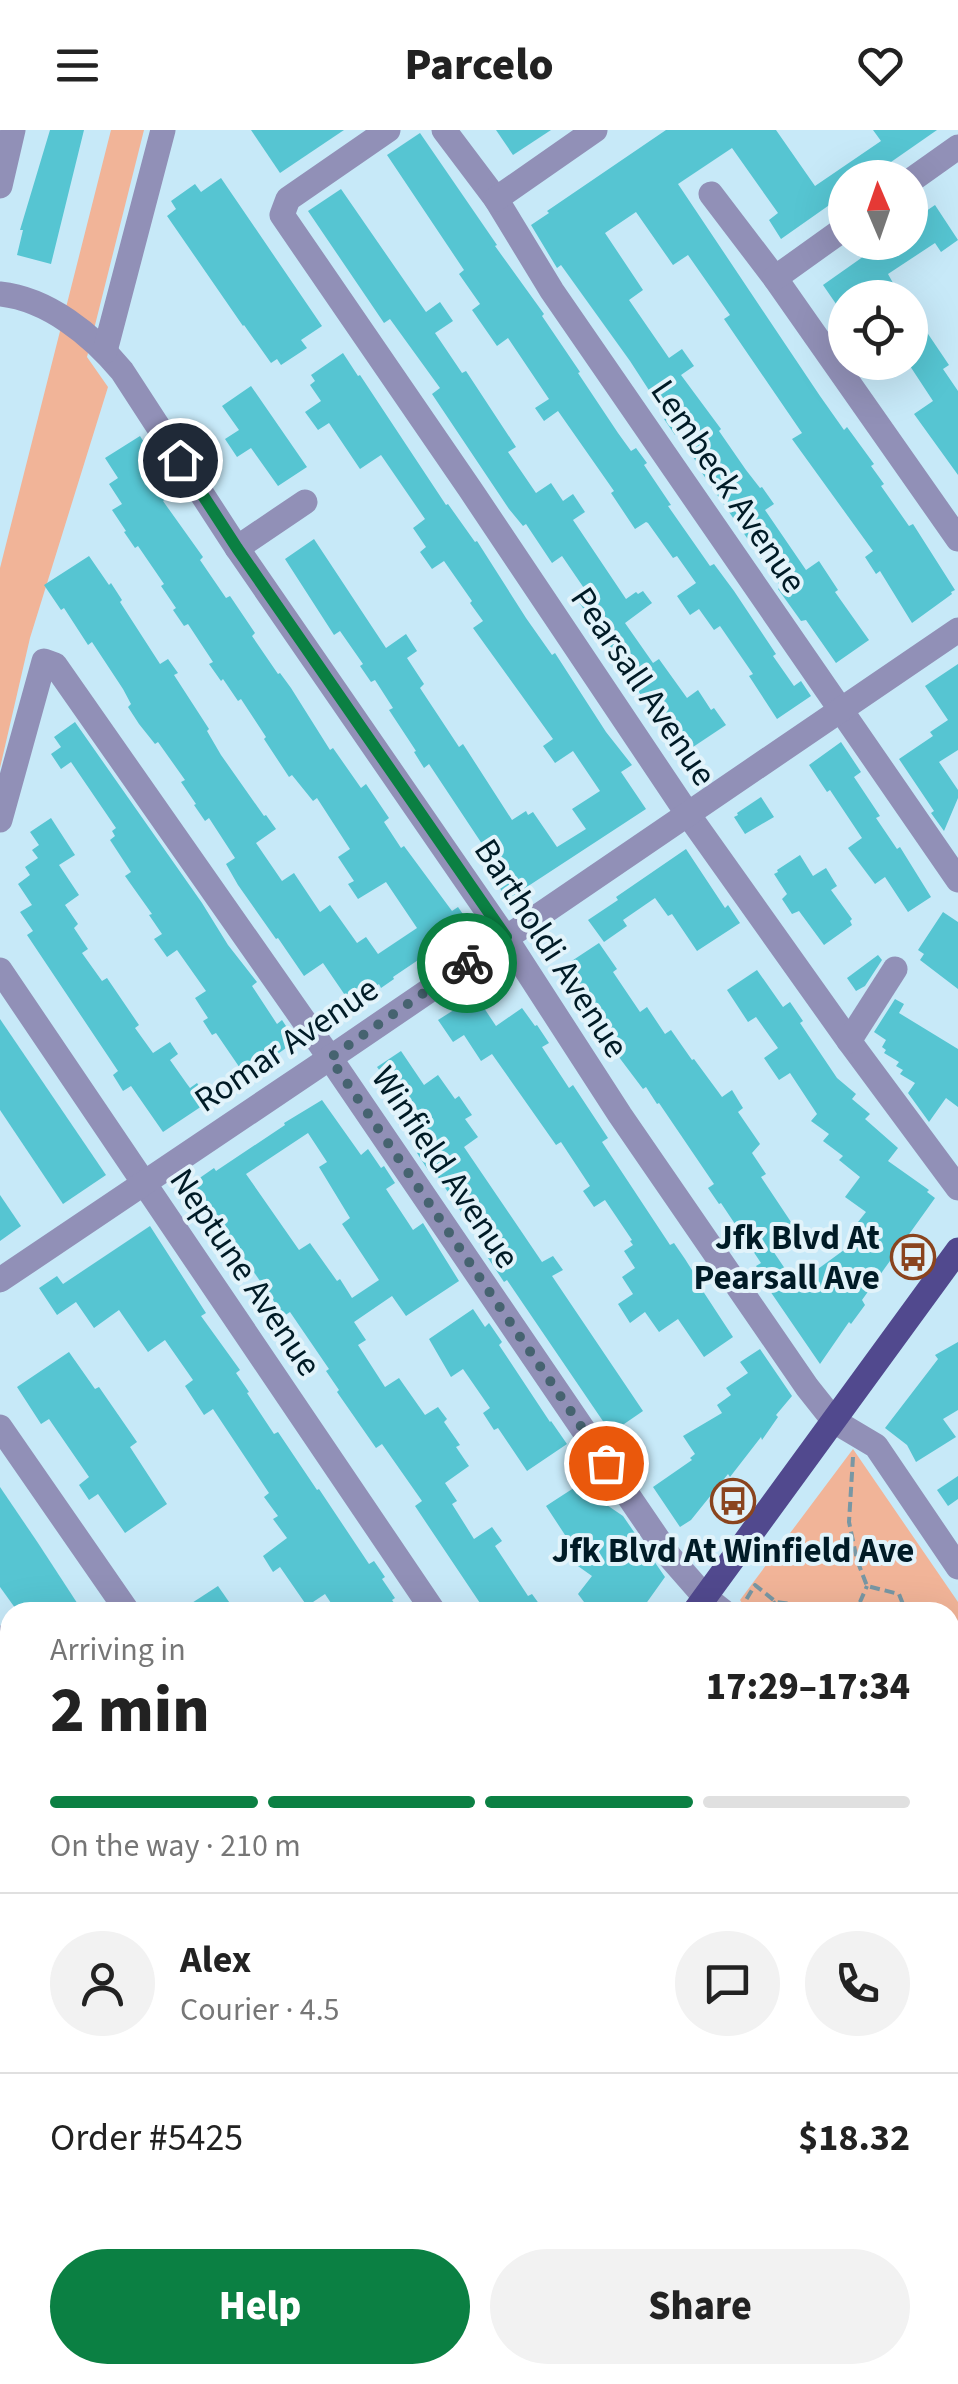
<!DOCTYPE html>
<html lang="en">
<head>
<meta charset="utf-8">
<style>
  :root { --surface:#fff; --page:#f2f2f2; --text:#222; --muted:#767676; --line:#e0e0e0; --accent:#0b8043 }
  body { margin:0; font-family:"Source Sans 3",sans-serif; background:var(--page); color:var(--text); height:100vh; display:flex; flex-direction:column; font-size:38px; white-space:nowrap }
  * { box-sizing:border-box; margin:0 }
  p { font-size:32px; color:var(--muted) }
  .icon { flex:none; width:55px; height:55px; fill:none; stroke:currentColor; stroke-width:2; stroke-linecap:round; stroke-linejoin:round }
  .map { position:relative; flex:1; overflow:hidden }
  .details { position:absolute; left:0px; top:1472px; width:960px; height:782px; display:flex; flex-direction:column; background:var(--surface); border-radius:30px 30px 0 0; box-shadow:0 10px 40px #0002 }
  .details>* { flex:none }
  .needle { width:65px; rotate:358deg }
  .tools { position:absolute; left:828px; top:30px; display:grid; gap:20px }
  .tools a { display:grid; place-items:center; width:100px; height:100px; border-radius:50%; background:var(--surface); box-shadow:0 10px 40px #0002; font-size:50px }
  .pin { position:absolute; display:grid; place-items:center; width:85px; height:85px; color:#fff; margin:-42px; border:5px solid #fff; border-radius:50%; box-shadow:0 2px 10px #0007 }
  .courier { position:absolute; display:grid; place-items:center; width:100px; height:100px; margin:-50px; border:8px solid #0b8043; border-radius:50%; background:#fff; color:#222; box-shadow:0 2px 12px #0007 }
  .head em { font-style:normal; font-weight:800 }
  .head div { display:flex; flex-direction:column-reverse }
  .head { display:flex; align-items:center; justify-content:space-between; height:170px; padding:0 50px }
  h1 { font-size:65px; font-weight:800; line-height:75px }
  .bar { display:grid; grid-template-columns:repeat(4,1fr); gap:15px 10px; align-content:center; height:120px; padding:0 50px }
  .bar i { height:12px; border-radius:8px; background:var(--line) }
  .bar .current { background:var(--accent) }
  .bar p { grid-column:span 4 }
  .line { display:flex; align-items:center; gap:25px; padding:0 50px; border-top:2px solid var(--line) }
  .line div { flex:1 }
  .round { display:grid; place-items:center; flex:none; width:105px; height:105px; border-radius:52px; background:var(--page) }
  .cta { display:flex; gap:20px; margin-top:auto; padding:20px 50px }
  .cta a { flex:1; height:115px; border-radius:60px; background:var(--accent); color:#fff; font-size:40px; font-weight:800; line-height:115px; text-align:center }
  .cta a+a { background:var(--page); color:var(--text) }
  header { display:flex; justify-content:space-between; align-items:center; height:130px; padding:0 50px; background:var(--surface); font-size:45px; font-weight:800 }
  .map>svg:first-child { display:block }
</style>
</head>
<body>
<header><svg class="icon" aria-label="menu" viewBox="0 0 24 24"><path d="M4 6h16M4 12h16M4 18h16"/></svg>Parcelo<svg class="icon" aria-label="heart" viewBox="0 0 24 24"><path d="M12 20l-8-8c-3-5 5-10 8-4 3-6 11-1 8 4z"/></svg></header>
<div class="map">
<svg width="958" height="2254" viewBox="0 0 958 2254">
  <rect width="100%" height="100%" fill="#c7e9f8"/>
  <g fill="#f1b498">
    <polygon points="111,0 144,0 87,227 108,257 30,508 0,638 0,438"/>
    <polygon points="853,1319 958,1472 958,1793 950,1781 950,1482 748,1482 740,1470"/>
  </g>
  <g fill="#56c5d2" fill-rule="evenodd">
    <polygon points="50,0 84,0 51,134 17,125 23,100 20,100"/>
    <polygon points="251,0 344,0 280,43"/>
    <polygon points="496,0 551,0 513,25"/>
    <polygon points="666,0 776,0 815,56 881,11 873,0 937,0 868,48 845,48 845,64 781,109 769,90 778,83 732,18 678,54 820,266 844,300 847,297 874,334 871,336 884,354 881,356 909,396 913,394 955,460 951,462 952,464 912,493 880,441 876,444 865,427 873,421 792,309 802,303 724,189 730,185 688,125 673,135 636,82 605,103 643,160 629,170 669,228 682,219 694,236 681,245 721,299 719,301 746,340 760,358 762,357 774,374 765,380 806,440 819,431 838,460 835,462 869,510 836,533 806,490 801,491 778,459 781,457 702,343 703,342 677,303 675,305 664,289 667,288 630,231 561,135 557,138 531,95 549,83 547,81"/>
    <polygon points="420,3 497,115 495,116 544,184 542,186 580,242 578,243 618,303 631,321 636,318 647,333 644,335 671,375 668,376 710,436 714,434 734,461 776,524 773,526 794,556 801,551 811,566 777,589 749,546 753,544 720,496 714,500 699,479 690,485 677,466 696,453 677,426 673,428 648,393 646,392 635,399 611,363 614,361 558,281 544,291 535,278 549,269 508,208 497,216 472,180 480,174 459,144 464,140 387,25"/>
    <polygon points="221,48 322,196 301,210 307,218 281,235 277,229 271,233 244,195 243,196 167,86 176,79 171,71 195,54 201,62"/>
    <polygon points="341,59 426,182 440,172 453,191 435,203 462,243 466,241 516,317 508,322 536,363 551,353 563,371 573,364 585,382 573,390 626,469 636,462 638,464 643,461 652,473 625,493 653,533 659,529 687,568 698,560 711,580 714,578 726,595 678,627 666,610 670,608 630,549 632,547 578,471 588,464 562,426 552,433 526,394 523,396 509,379 432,264 440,258 390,189 384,193 308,81"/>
    <polygon points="935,75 958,110 941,122 935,113 888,144 893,153 871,168 845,168 845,187 823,155 884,112 910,112 910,92"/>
    <polygon points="922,195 949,235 943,239 958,261 958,345 914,284 933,271 910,236 910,202"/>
    <polygon points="343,223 358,246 360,245 446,375 448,374 475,412 477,411 526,488 552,525 555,523 606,602 632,635 621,642 646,679 507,770 498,755 506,750 429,634 424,638 414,622 416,621 389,580 393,578 375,550 371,552 360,536 363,534 340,501 334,505 285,429 314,409 386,518 406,504 417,521 407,528 424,554 420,558 459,617 463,614 512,690 526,681 528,685 533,682 557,717 586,699 572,679 600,661 573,621 555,633 543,616 553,609 473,498 483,491 470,473 472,471 444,431 432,439 420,422 426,417 413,398 425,389 381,325 360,339 329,293 318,300 305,282 321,271 310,255 315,251 311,245"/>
    <polygon points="251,256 307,337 278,356 251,318 237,327 225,309 239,300 222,276"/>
    <polygon points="140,306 149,320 140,329 166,369 163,371 203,427 200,430 226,468 230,466 255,503 252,506 278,544 280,543 291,558 330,620 333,618 361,658 366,654 389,688 384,692 401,718 404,716 452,781 458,777 472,797 438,820 436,818 393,847 394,849 381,858 379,854 351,874 323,833 304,846 278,808 276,809 238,755 226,734 235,728 209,688 205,691 194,675 196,674 181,652 185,650 158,612 155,614 139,594 128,577 131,574 123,559 92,512 88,515 64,478 61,480 44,455 89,426 109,455 111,453 122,470 120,472 160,534 168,529 178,543 174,545 209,599 207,601 221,625 264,686 266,685 276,699 256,713 282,751 294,743 320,782 330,775 357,813 366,807 378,824 417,798 386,752 358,769 348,754 354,751 338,727 350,719 317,668 313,671 292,645 289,647 264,609 266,607 241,569 238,571 223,549 221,551 209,534 213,532 188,494 184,496 173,480 176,478 161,456 164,454 138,416 135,418 124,402 126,401 112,380 122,374 109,354 118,348 105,328"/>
    <polygon points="958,534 958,620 939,632 958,660 958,668 944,701 931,683 934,681 899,629 933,606 930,602 948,590 925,556"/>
    <polygon points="75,592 202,773 228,815 257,852 252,856 277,894 282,890 296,911 262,935 260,931 242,941 216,903 212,905 203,891 208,888 195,868 206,861 177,820 167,827 154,809 162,804 149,785 152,784 125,746 131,742 110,710 115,706 112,701 116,698 71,632 61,639 51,624 61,617 54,607"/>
    <polygon points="841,612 861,642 854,647 880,686 876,688 897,719 900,717 931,767 908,782 885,747 875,754 848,718 862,708 830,660 827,662 809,635"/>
    <polygon points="761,667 774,687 745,704 734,687 738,685 737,683"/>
    <polygon points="51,688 75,725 59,735 79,765 65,775 78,794 74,798 88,819 82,823 102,851 107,848 139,895 135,898 153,923 170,912 178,924 170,930 187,954 190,958 197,953 207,968 200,973 202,976 163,1002 131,956 123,961 113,945 118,941 27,805 33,801 20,782 32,775 18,754 30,745 25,737 38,728 32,720 39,715 30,702"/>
    <polygon points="686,719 725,778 728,775 740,793 697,821 672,784 668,786 655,768 623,790 627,796 604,812 588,790 618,770 616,767"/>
    <polygon points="800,725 813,746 826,738 837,756 831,760 852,789 850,791 852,795 824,815 799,781 792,784 782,769 787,764 774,744 778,742 777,740"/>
    <polygon points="943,782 958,792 958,859 920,830 924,824 918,820"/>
    <polygon points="599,813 617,839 613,842 640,882 647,877 665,904 671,900 692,930 694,929 722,967 732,960 743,978 738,982 760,1014 752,1023 766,1044 761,1047 797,1101 771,1118 796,1155 859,1109 850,1102 866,1082 845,1067 860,1047 839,1030 843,1026 823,1011 829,1004 811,991 817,984 790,943 779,950 764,928 778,918 756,887 748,892 727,860 757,840 783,877 790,872 803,891 800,893 837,948 856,964 852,969 870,984 865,989 898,1018 888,1031 929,1060 927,1062 935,1068 862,1170 865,1175 851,1194 849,1192 820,1234 770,1161 772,1160 756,1136 761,1133 721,1073 719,1074 708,1058 714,1054 659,973 657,974 646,957 643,959 603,906 611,901 584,861 581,863 575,853 572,855 561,838"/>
    <polygon points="878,825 882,830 865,856 856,861 847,848"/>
    <polygon points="476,866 496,896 522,878 535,896 537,895 549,913 542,917 569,958 573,955 608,1008 602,1012 670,1115 674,1113 685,1129 697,1148 695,1149 733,1207 704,1227 678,1189 659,1202 645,1182 630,1193 618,1174 633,1164 622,1147 635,1138 624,1121 633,1115 630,1111 632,1110 605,1070 594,1077 583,1061 590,1056 561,1012 556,1015 492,924 481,931 464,905 453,912 438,890"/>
    <polygon points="895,869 904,874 899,883 958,919 958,977 946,968 929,992 908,963 915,953 900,944 903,940 896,936 899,932 884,923 886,920 882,917 886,910 874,902"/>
    <polygon points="0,889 106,1045 63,1074 0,980"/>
    <polygon points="401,921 424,955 438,945 455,969 459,966 472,985 465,989 478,1007 464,1017 542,1132 553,1126 563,1140 552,1146 643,1281 611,1303 507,1150 504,1152 488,1128 490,1127 485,1118 432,1038 428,1040 417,1023 427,1017 413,997 419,994 377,937"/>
    <path d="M322,970L361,1025L368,1019L381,1038L384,1036L395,1053L386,1059L413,1100L423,1093L459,1151L406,1186L392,1166L354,1192L366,1210L358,1215L385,1257L399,1248L425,1285L438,1277L447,1289L444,1292L460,1315L456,1317L469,1336L445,1353L457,1371L452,1374L474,1409L492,1397L502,1411L495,1416L528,1466L532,1464L545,1482H486L427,1394L415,1376L422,1371L382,1314L376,1318L337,1262L339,1260L326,1241L329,1239L290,1182L284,1186L205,1071L203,1072L191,1054L214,1038L216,1041L285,995L284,993ZM308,1003L327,1032L319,1037L350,1088L342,1094L379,1150L352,1168L340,1149L337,1151L310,1113L299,1120L246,1044Z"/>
    <polygon points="0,1065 21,1096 0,1111"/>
    <polygon points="150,1096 206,1183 201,1186 240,1240 236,1243 249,1262 247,1263 274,1304 278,1302 317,1360 319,1359 369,1434 374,1431 385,1447 382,1449 395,1468 392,1470 401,1482 337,1482 325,1464 307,1476 280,1437 273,1442 263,1426 287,1408 273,1389 278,1386 264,1367 269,1363 213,1279 204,1285 185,1256 193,1250 165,1210 148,1222 119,1180 94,1198 76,1172 57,1185 39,1158 57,1146 63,1154"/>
    <polygon points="473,1179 485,1197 489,1193 502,1212 499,1215 550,1292 551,1291 567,1314 527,1341 498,1298 494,1300 483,1283 490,1278 463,1239 451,1247 429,1209"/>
    <polygon points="958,1212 958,1280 943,1289 956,1307 916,1332 907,1315 885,1298 938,1229 935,1225"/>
    <polygon points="760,1219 792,1266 776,1285 778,1287 762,1310 761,1307 730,1347 728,1344 691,1390 680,1397 653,1357 692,1330 690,1328 695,1324 683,1306 722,1283 717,1275 731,1265 726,1258 748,1243 740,1232"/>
    <polygon points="69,1222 95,1259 99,1257 137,1312 130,1317 167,1374 125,1403 98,1364 89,1370 79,1355 89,1347 49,1289 41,1294 17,1257"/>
    <polygon points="958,1346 958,1369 948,1376 937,1360"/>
    <polygon points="583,1352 592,1365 623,1386 665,1447 640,1482 569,1482 584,1472 578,1464 592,1446 575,1434 579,1427 562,1415 567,1408 546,1376"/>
    <polygon points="0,1357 38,1413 83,1482 18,1482 0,1457"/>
    <polygon points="218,1456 236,1482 178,1482"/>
  </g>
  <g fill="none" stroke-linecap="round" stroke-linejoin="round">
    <g stroke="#7897a4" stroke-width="4" stroke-dasharray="10 5" stroke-linecap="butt">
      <polyline points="853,1327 849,1392 857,1430 867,1456 899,1464 906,1482"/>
      <polyline points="847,1481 860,1472 867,1456"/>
      <polyline points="753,1482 746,1470 755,1455 776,1472 848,1482"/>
      <polyline points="761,1482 776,1472"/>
      <polyline points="950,1524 958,1526"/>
      <polyline points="950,1647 958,1644"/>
      <polyline points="950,1698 958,1710"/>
    </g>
    <g stroke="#9190b7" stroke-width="25">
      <polyline points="388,0 288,69 282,85 470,359 687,683 849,911 958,1058"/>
      <polyline points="444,0 496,69 552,161 958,750"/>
      <polyline points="910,51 958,17"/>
      <polyline points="0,56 13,0"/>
      <polyline points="711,64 775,148 958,409"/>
      <polyline points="496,69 595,0"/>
      <polyline points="775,148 845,98"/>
      <path d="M0,164C48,169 92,205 122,241L237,418L505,807L620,985L807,1257L834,1291L876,1316L958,1437"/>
      <polyline points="105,221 163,0"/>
      <polyline points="237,418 305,372"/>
      <polyline points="0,690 44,531 55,535 330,928 670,1427 705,1467 724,1482"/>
      <polyline points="0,840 434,1482"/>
      <polyline points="849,911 895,839"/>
      <polyline points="0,1150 330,928 958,500"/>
      <polyline points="0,1297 128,1482"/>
      <polyline points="0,1508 10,1523"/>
      <polyline points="0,1729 10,1744"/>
      <polyline points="950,1801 958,1813"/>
      <polyline points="0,1898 10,1913"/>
      <polyline points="0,2105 10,2119"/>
      <polyline points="950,2215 958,2226"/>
      <polyline points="98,2245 104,2254"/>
      <polyline points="367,2245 374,2254"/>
      <polyline points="653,2245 659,2254"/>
    </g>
    <g stroke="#51498e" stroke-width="25">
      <polyline points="694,1482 958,1120"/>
      <polyline points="116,2254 122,2245"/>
      <polyline points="156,2254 163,2245"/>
    </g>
  </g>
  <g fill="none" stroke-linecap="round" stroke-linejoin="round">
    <polyline stroke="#466370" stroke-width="10" stroke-dasharray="0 18" points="467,833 330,928 606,1333"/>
    <polyline stroke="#0b8043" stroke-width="12" points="180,330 237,418 506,807 467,833"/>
  </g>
  <defs>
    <symbol id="bus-ring" viewBox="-11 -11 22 22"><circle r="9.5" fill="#e2f3fa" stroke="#8a441e" stroke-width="1.5"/><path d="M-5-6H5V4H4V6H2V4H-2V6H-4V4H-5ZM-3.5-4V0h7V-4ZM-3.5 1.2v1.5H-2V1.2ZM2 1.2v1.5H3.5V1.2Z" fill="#8a441e"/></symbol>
  </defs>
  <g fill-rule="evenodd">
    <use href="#bus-ring" x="888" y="1102" width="50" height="50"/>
    <use href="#bus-ring" x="708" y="1346" width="50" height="50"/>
  </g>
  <g text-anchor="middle" stroke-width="8" stroke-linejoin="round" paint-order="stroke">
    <g font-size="35" fill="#001b26" stroke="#e2f3fa">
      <text transform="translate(729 356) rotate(56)" y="12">Lembeck Avenue</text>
      <text transform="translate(644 556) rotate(56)" y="12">Pearsall Avenue</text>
      <text transform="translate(552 818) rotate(57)" y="12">Bartholdi Avenue</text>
      <text transform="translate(286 914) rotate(-34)" y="12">Romar Avenue</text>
      <text transform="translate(446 1037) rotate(56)" y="12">Winfield Avenue</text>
      <text transform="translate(246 1142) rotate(56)" y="12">Neptune Avenue</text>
    </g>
    <g font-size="35" font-weight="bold" fill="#001b26" stroke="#e2f3fa" text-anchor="end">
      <text x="880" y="1119">Jfk Blvd At<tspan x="880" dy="40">Pearsall Ave</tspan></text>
      <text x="733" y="1432" text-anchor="middle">Jfk Blvd At Winfield Ave</text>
    </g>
  </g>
</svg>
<div class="tools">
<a><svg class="needle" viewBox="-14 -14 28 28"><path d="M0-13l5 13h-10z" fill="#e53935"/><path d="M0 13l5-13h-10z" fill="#767676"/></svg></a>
<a><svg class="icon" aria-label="locate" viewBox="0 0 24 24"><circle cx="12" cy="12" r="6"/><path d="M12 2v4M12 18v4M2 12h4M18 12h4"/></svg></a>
</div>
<div class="pin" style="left:606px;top:1333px;background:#ea580c"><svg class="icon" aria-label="bag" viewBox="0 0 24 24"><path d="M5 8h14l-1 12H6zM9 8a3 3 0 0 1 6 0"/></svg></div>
<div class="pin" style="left:180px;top:330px;background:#1f2937"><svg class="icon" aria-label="home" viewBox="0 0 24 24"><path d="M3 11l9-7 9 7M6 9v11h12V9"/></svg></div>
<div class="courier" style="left:467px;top:833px"><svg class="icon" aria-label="bike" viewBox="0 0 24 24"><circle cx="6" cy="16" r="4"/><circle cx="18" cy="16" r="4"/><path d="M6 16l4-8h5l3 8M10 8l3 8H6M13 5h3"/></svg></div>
<section class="details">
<div class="head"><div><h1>2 min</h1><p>Arriving in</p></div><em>17:29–17:34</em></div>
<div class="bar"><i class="current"></i><i class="current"></i><i class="current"></i><i></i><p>On the way · 210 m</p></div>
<div class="line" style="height:180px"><a class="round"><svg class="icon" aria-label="person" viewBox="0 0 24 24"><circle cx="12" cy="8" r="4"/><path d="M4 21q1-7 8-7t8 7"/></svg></a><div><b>Alex</b><p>Courier · 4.5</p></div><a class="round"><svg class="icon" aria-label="chat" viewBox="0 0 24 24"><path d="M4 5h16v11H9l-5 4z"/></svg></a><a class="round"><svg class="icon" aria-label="phone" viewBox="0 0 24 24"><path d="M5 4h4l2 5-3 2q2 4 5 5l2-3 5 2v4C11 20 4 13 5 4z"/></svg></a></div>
<div class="line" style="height:130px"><div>Order #5425</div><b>$18.32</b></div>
<div class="cta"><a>Help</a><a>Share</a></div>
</section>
</div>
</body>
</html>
